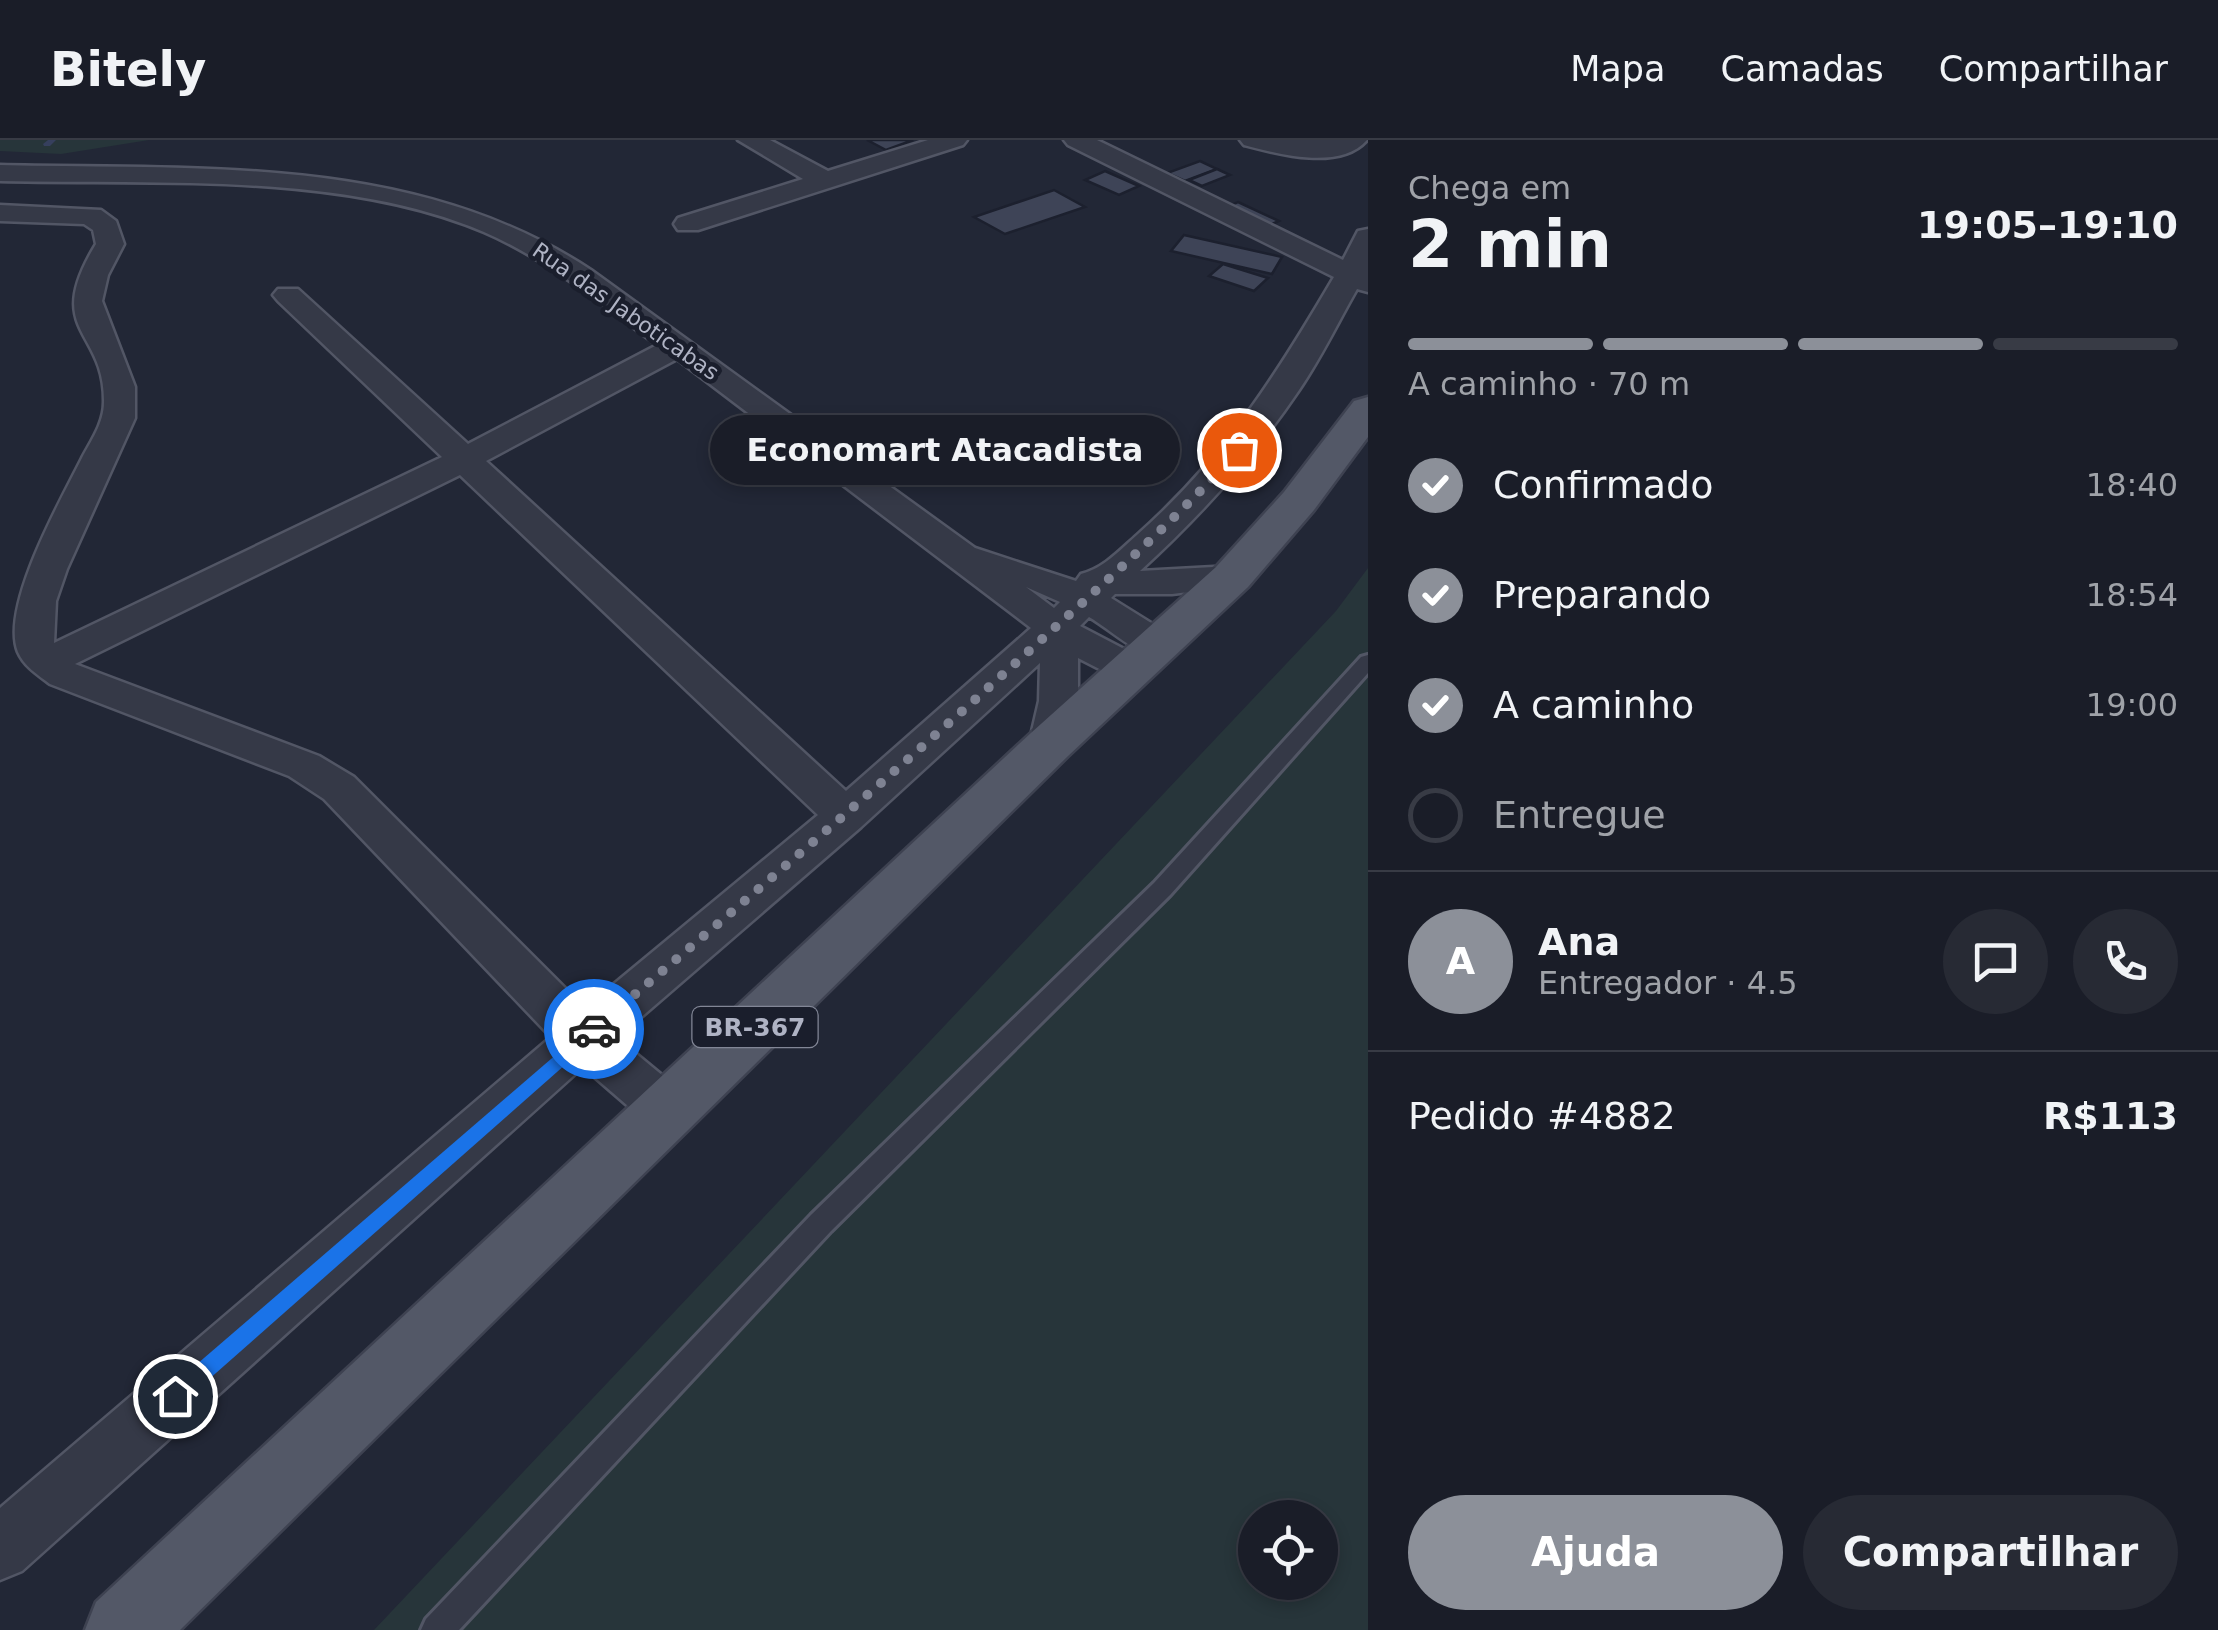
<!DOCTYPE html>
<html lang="pt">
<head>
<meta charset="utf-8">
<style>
  :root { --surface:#1a1d28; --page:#272a34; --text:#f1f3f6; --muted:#9fa2a8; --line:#383b45; --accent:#8c9099 }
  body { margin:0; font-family:"DejaVu Sans",sans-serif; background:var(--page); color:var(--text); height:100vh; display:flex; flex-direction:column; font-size:38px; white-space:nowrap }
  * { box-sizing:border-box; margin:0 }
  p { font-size:32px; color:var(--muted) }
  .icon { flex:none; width:55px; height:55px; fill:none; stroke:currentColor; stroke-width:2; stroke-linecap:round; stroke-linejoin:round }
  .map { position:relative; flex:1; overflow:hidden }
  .panel { display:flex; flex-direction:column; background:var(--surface); width:850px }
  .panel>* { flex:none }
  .fabs { position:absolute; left:1238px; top:1360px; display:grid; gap:20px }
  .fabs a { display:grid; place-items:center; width:100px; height:100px; border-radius:50%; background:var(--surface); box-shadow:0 5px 15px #0003,0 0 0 2px var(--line); font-size:50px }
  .pin { position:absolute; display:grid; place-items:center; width:85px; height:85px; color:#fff; margin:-42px; border:5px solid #fff; border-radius:50%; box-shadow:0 2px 10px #0007 }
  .courier { position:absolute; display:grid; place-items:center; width:100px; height:100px; margin:-50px; border:8px solid #1a73e8; border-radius:50%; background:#fff; color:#222; box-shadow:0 2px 12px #0007 }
  .bubble { position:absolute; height:70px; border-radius:35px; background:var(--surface); box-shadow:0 5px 15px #0003,0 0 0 2px var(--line); font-size:32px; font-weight:700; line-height:70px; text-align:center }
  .head em { font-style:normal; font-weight:700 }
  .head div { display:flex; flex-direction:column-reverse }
  .head { display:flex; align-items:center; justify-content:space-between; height:170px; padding:0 40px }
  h1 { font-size:65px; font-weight:700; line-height:75px }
  .bar { display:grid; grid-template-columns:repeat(4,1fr); gap:15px 10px; align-content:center; height:120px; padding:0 40px }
  .bar i { height:12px; border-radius:8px; background:var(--line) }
  .bar .active { background:var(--accent) }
  .bar p { grid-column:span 4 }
  .line { display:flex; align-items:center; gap:25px; padding:0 40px; border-top:2px solid var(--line) }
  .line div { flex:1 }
  .round { display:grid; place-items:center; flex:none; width:105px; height:105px; border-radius:52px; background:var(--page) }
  ol { padding:0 40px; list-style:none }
  li { display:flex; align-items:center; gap:30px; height:110px }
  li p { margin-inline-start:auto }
  li .icon { padding:10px; border-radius:50%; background:var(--accent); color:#fff; stroke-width:4 }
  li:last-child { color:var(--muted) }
  li i { width:55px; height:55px; border:5px solid var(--line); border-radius:50% }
  .button { display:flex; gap:20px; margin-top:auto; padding:20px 40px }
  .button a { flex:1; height:115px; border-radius:60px; background:var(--accent); color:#fff; font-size:40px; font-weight:700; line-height:115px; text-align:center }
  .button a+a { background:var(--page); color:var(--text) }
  header { display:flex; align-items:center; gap:60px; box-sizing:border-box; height:140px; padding:0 50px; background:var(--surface); border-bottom:2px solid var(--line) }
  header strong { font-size:48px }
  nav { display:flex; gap:55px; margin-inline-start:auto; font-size:35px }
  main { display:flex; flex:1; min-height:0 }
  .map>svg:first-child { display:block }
</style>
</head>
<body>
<header>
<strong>Bitely</strong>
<nav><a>Mapa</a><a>Camadas</a><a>Compartilhar</a></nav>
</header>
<main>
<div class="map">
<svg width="1368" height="1490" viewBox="0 0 1368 1490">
  <rect width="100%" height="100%" fill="#222736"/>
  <g fill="#27353a" fill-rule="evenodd">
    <polygon points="0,0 149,0 61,14 0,11"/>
    <path d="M1368,428V1490H374L1336,471ZM1255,1378H1320V1442H1255Z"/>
  </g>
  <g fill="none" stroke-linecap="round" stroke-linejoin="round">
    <polygon fill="#363f5d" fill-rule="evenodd" points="48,0 56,0 50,6 44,6 43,4"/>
  </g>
  <g fill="#3e4457" stroke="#1c202e" stroke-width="2.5">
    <polygon points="867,0 913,0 886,10"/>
    <polygon points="1200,21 1217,29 1185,41 1167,33"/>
    <polygon points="1217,29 1230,35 1202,46 1189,40"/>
    <polygon points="1105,31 1139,46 1119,55 1085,40"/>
    <polygon points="1054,50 1085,67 1005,94 974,77"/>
    <polygon points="1238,62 1279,81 1265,87 1224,68"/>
    <polygon points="1184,95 1282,117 1272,134 1171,111"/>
    <polygon points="1223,124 1268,138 1254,151 1209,136"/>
  </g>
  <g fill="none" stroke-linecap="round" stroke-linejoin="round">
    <defs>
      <polygon id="service" points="1368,515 1368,533 1170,755 831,1091 459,1490 421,1490 426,1479 811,1075 1154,743 1361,517"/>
      <g id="minor">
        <polygon points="738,0 770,0 828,31 928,0 967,0 963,5 698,90 678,90 674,84 678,78 803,39"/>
        <path d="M1064,0H1097L1343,120L1358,91L1368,89V152L1357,149C1338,182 1321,218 1299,250C1253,318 1200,376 1140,431L1232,426L1245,429L1250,437L1245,445L1172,454H1115L1111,458L1172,496L1177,505L1172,514C1141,522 1115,492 1089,477L1080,486L1147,521L1153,530L1147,539L1133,543L1119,539L1078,518V575L1065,614L1050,618L1035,614L1029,604L1039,561L1040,523L861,687L617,898L686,955L693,970L686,985L668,991L650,985L583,927L22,1431L0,1440V1368L551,897L324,659L289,636L50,544C38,535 24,526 18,512C0,467 61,360 82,318C91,301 104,283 104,262C105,188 42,193 96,104L93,90L84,84L0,81V65L101,70L116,81L124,104L108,135L102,161L135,247V278L67,429L56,461L54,503L442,317L278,161L273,155L278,149H298L468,304L657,205C602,165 547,119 484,92C341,31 154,45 0,41V25C202,30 415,14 591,130L975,408L1076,441L1081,434C1104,428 1119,411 1137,395C1224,318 1276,236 1334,137L1068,5ZM677,219L1031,488L846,651L486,321ZM460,335L818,675L585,868L354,637L319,616L75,524ZM1026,447L1060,462L1054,468Z"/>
        <path d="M1240,0H1367C1340,31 1278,14 1244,5Z"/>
      </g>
      <polygon id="primary" points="1368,257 1368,297 1314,370 1248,447 1068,616 180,1490 85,1490 96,1462 1032,592 1216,427 1284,352 1354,261"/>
    </defs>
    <use href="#service" stroke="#525665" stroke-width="6"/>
    <use href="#minor" stroke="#525665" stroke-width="5"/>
    <use href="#primary" stroke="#3e4251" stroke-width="5"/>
    <use href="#service" fill="#353947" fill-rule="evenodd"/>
    <use href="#minor" fill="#353947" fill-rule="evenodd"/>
    <use href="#primary" fill="#535867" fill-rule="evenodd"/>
  </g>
  <polygon fill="#1a73e8" points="594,882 602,889 600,894 182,1263 168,1263 164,1256 168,1249"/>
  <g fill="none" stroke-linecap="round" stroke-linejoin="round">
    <path stroke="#7e8292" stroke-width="10" stroke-dasharray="0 18" d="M594,889C737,768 880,646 1019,520C1095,451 1170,386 1239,310"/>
  </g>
  <g text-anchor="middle" stroke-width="9" stroke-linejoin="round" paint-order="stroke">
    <g font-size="22" fill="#afb3c4" stroke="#1a1e2c">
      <text transform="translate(626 171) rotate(35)" y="8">Rua das Jaboticabas</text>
    </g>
    <rect fill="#1a1e2c" stroke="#828696" stroke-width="2.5" x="692.5" y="867" width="125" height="40" rx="8"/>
    <g font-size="25" font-weight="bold" fill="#afb3c4">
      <text x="755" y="896">BR-367</text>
    </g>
  </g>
</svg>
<div class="fabs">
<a><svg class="icon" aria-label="locate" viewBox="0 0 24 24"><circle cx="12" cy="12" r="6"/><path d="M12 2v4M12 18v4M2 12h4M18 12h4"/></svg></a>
</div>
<div class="pin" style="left:1239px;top:310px;background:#ea580c"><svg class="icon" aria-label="bag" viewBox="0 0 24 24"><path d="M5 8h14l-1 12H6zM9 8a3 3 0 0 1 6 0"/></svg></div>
<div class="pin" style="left:175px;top:1256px;background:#1f2937"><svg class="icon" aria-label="home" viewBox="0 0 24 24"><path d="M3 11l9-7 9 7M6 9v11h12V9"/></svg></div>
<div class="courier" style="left:594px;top:889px"><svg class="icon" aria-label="car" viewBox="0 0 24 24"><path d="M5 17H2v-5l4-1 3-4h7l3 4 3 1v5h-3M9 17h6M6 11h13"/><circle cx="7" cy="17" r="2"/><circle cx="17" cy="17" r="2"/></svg></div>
<div class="bubble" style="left:710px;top:275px;width:470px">Economart Atacadista</div>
</div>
<section class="panel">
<div class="head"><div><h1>2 min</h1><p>Chega em</p></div><em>19:05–19:10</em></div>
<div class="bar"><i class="active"></i><i class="active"></i><i class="active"></i><i></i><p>A caminho · 70 m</p></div>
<ol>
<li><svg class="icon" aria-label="check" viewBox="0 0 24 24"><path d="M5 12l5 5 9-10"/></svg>Confirmado<p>18:40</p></li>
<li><svg class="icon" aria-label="check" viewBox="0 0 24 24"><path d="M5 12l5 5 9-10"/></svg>Preparando<p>18:54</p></li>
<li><svg class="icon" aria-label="check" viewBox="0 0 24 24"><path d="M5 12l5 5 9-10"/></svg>A caminho<p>19:00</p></li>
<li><i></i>Entregue</li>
</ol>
<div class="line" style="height:180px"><b class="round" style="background:var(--accent);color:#fff">A</b><div><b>Ana</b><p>Entregador · 4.5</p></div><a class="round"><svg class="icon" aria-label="chat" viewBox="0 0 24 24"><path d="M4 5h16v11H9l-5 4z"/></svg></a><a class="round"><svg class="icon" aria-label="phone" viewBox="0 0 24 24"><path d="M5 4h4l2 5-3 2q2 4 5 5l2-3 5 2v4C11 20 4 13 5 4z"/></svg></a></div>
<div class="line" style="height:130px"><div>Pedido #4882</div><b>R$113</b></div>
<div class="button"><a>Ajuda</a><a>Compartilhar</a></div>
</section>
</main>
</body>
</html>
